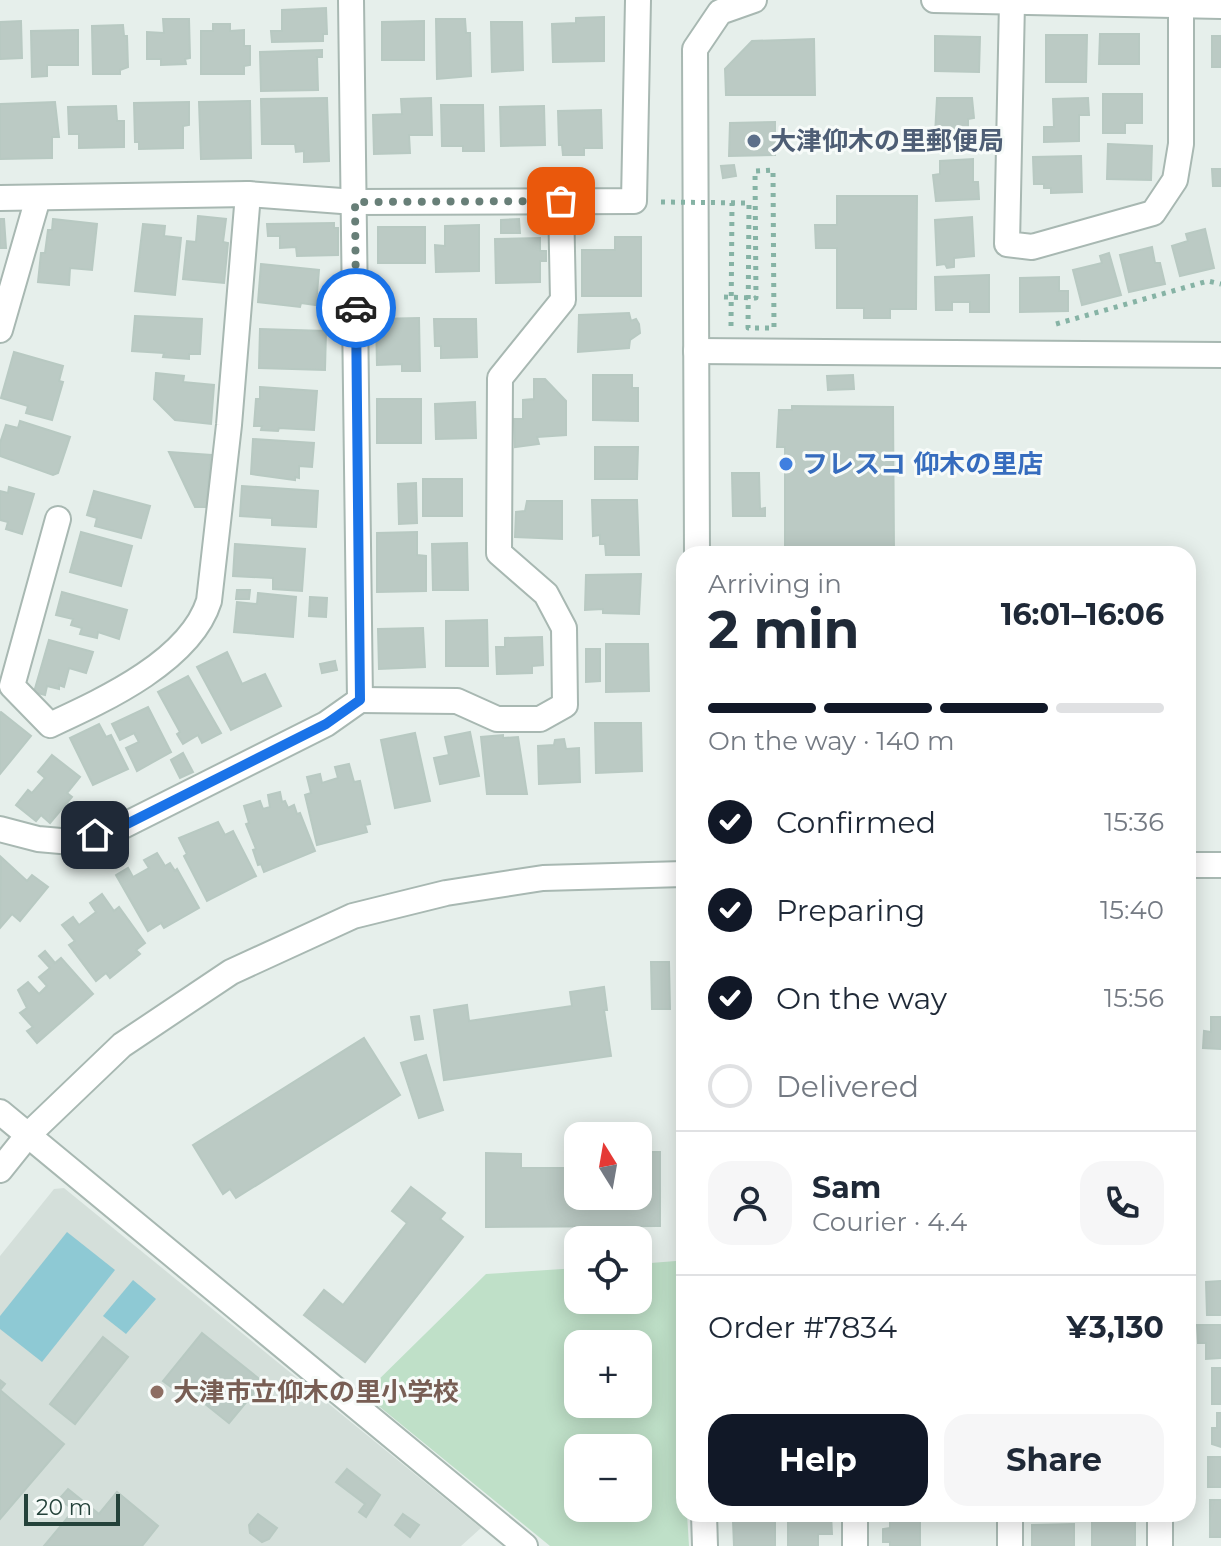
<!DOCTYPE html>
<html lang="en">
<head>
<meta charset="utf-8">
<style>
  :root { --surface:#fff; --page:#f6f6f7; --text:#1f2937; --muted:#747a83; --line:#e0e1e3; --accent:#111827 }
  body { margin:0; font-family:Montserrat,"Noto Sans JP",sans-serif; background:var(--page); color:var(--text); height:100vh; display:flex; flex-direction:column; font-size:30px; white-space:nowrap }
  * { box-sizing:border-box; margin:0 }
  p { font-size:26px; color:var(--muted) }
  .icon { flex:none; width:44px; height:44px; fill:none; stroke:currentColor; stroke-width:2; stroke-linecap:round; stroke-linejoin:round }
  .map { position:relative; flex:1; overflow:hidden }
  .sheet { position:absolute; left:676px; top:546px; width:520px; height:976px; display:flex; flex-direction:column; background:var(--surface); border-radius:24px; box-shadow:0 4px 20px #0003 }
  .sheet>* { flex:none }
  .needle { width:52px; rotate:349deg }
  .buttons { position:absolute; left:564px; top:1122px; display:grid; gap:16px }
  .buttons a { display:grid; place-items:center; width:88px; height:88px; border-radius:16px; background:var(--surface); box-shadow:0 4px 20px #0003; font-size:40px }
  .scale { position:absolute; left:24px; bottom:20px; width:96px; box-sizing:border-box; padding-left:8px; border:4px solid #24423a; border-top:0; font-size:22px; line-height:28px; white-space:nowrap; color:#24423a; -webkit-text-stroke:6px #f7fbf9; paint-order:stroke }
  .pin { position:absolute; display:grid; place-items:center; width:68px; height:68px; color:#fff; margin:-34px; border-radius:16px; box-shadow:0 4px 12px #0006 }
  .courier { position:absolute; display:grid; place-items:center; width:80px; height:80px; margin:-40px; border:6px solid #1a73e8; border-radius:50%; background:#fff; color:#222; box-shadow:0 2px 10px #0007 }
  .head em { font-style:normal; font-weight:700 }
  .head div { display:flex; flex-direction:column-reverse }
  .head { display:flex; align-items:center; justify-content:space-between; height:136px; padding:0 32px }
  h1 { font-size:52px; font-weight:700; line-height:60px }
  .bar { display:grid; grid-template-columns:repeat(4,1fr); gap:12px 8px; align-content:center; height:96px; padding:0 32px }
  .bar i { height:10px; border-radius:6px; background:var(--line) }
  .bar .selected { background:var(--accent) }
  .bar p { grid-column:span 4 }
  .line { display:flex; align-items:center; gap:20px; padding:0 32px; border-top:2px solid var(--line) }
  .line div { flex:1 }
  .round { display:grid; place-items:center; flex:none; width:84px; height:84px; border-radius:24px; background:var(--page) }
  ol { padding:0 32px; list-style:none }
  li { display:flex; align-items:center; gap:24px; height:88px }
  li p { margin-inline-start:auto }
  li .icon { padding:8px; border-radius:50%; background:var(--accent); color:#fff; stroke-width:4 }
  li:last-child { color:var(--muted) }
  li i { width:44px; height:44px; border:4px solid var(--line); border-radius:50% }
  .action { display:flex; gap:16px; margin-top:auto; padding:16px 32px }
  .action a { flex:1; height:92px; border-radius:24px; background:var(--accent); color:#fff; font-size:32px; font-weight:700; line-height:92px; text-align:center }
  .action a+a { background:var(--page); color:var(--text) }
  .map>svg:first-child { display:block }
</style>
</head>
<body>
<div class="map">
<svg width="1221" height="1546" viewBox="0 0 1221 1546">
  <rect width="100%" height="100%" fill="#e6efeb"/>
  <polygon fill="#d4dfda" points="64,1188 481,1528 461,1546 0,1546 0,1256 54,1189"/>
  <path fill="#bfe0c8" fill-rule="evenodd" d="M676,1261L684,1439V1514H687L689,1546H550L364,1394L486,1274L578,1268V1300H638V1264ZM578,1344H638V1404H578ZM578,1448H638V1508H578Z"/>
  <g fill="#8ec9d4">
    <polygon points="67,1232 115,1270 42,1362 0,1329 0,1316"/>
    <polygon points="133,1280 156,1299 126,1334 103,1316"/>
  </g>
  <g fill="#bbcac4" stroke="#b8c9c2" stroke-width="2">
    <polygon points="326,8 327,34 323,34 323,41 272,42 271,31 282,31 282,10"/>
    <polygon points="604,17 604,61 553,62 552,24 576,23 576,18"/>
    <polygon points="163,19 189,19 190,58 185,59 186,64 161,65 161,59 147,59 147,32 164,33"/>
    <polygon points="436,19 465,19 466,33 470,33 471,76 437,79"/>
    <polygon points="21,21 22,58 0,59 0,22"/>
    <polygon points="424,21 424,60 382,60 382,22"/>
    <polygon points="491,22 522,22 523,70 492,72"/>
    <polygon points="213,24 230,24 230,31 244,30 244,46 250,46 250,65 244,66 244,74 201,74 201,31 213,31"/>
    <polygon points="123,25 124,36 127,36 128,67 120,70 120,74 93,74 92,26"/>
    <polygon points="78,30 78,65 47,65 47,76 32,77 31,31"/>
    <polygon points="1100,34 1139,34 1139,64 1099,64"/>
    <polygon points="1046,35 1087,35 1086,82 1046,82"/>
    <polygon points="935,36 980,37 979,72 935,71"/>
    <rect x="1212" y="36" width="9" height="31"/>
    <polygon points="814,39 815,95 726,95 725,69 752,41"/>
    <polygon points="322,50 322,57 317,57 318,90 261,91 260,52"/>
    <polygon points="1103,94 1142,94 1142,123 1125,123 1125,133 1103,133"/>
    <polygon points="327,98 329,161 304,162 304,151 296,152 295,144 262,144 261,99"/>
    <polygon points="431,98 432,135 409,135 410,153 374,154 373,115 402,114 401,99"/>
    <polygon points="937,98 972,98 974,118 968,119 968,140 954,141 953,147 938,148 935,135"/>
    <polygon points="1088,98 1089,115 1079,115 1079,141 1044,142 1044,127 1054,127 1053,99"/>
    <polygon points="250,101 251,158 201,159 199,102"/>
    <polygon points="55,102 59,137 52,137 52,158 0,159 0,104"/>
    <polygon points="189,102 189,125 183,126 183,148 139,149 139,142 135,142 134,103"/>
    <polygon points="441,105 483,105 484,151 463,151 463,146 442,146"/>
    <polygon points="116,106 117,121 124,121 124,147 79,148 79,134 69,134 68,107"/>
    <polygon points="544,106 545,145 501,146 500,107"/>
    <polygon points="601,110 602,148 584,148 584,155 563,155 562,145 559,145 558,111"/>
    <polygon points="775,122 775,155 729,156 730,123"/>
    <polygon points="1108,144 1152,146 1151,180 1107,179"/>
    <polygon points="1081,156 1082,192 1051,193 1051,188 1044,188 1044,184 1034,184 1033,157"/>
    <polygon points="973,159 973,182 978,182 979,199 936,201 933,175 940,174 940,161"/>
    <polygon points="734,165 736,176 723,178 721,166"/>
    <polygon points="1212,169 1221,169 1221,186 1213,186"/>
    <polygon points="837,196 917,196 916,309 890,309 890,318 864,318 864,308 837,308 837,248 816,248 815,225 837,225"/>
    <polygon points="198,216 226,219 223,242 228,243 224,283 183,279 187,241 196,242"/>
    <polygon points="972,217 974,256 954,258 954,267 947,268 945,264 937,265 935,220"/>
    <polygon points="0,219 4,219 6,248 0,248"/>
    <polygon points="53,219 97,224 92,270 70,268 69,285 38,282 41,253 45,253 48,230 52,230"/>
    <polygon points="519,219 520,233 501,233 501,220"/>
    <polygon points="334,223 334,228 338,228 338,255 297,256 296,247 280,248 280,236 268,236 267,224"/>
    <polygon points="143,224 165,226 164,236 181,238 175,295 135,291"/>
    <polygon points="479,225 479,271 436,272 435,245 445,246 445,226"/>
    <rect x="378" y="227" width="47" height="36"/>
    <polygon points="1205,229 1214,268 1180,276 1172,246 1188,241 1186,234"/>
    <polygon points="615,237 641,237 641,296 582,296 582,250 615,250"/>
    <polygon points="540,238 540,251 546,251 546,261 540,261 540,282 496,283 495,239"/>
    <polygon points="1152,247 1155,263 1160,263 1165,284 1129,292 1120,255"/>
    <polygon points="1109,253 1121,295 1082,305 1073,270 1102,263 1100,256"/>
    <polygon points="261,264 319,270 316,305 301,303 300,307 258,302"/>
    <polygon points="989,275 989,312 970,312 970,302 952,302 952,310 936,310 935,277"/>
    <polygon points="1059,277 1059,291 1068,291 1068,311 1020,312 1020,278"/>
    <polygon points="629,313 631,321 636,319 639,324 640,333 630,340 629,348 578,352 579,315"/>
    <polygon points="135,316 202,319 200,354 189,354 189,359 163,357 164,353 132,351"/>
    <polygon points="419,318 420,371 402,371 402,364 377,365 376,319"/>
    <polygon points="434,319 476,319 477,357 441,358 441,346 435,346"/>
    <polygon points="260,329 326,331 325,370 259,368"/>
    <polygon points="14,352 63,366 59,381 63,382 52,420 26,413 28,406 1,398"/>
    <polygon points="156,373 184,376 183,382 214,385 211,424 175,420 154,399"/>
    <polygon points="593,375 632,375 632,388 638,388 638,421 593,420"/>
    <polygon points="853,375 854,389 828,390 827,376"/>
    <polygon points="534,379 545,379 566,401 566,435 537,437 539,444 515,447 514,419 523,419 523,400 534,399"/>
    <polygon points="260,387 317,391 314,430 279,428 278,431 261,430 262,426 254,426 256,399 260,399"/>
    <rect x="377" y="399" width="44" height="44"/>
    <polygon points="475,402 476,438 436,439 435,404"/>
    <polygon points="792,406 893,407 894,554 785,554 785,447 777,447 779,410 792,410"/>
    <polygon points="20,421 70,437 58,473 53,475 0,456 0,443 6,425 18,428"/>
    <polygon points="253,439 314,443 312,467 299,466 299,478 295,477 295,480 251,474"/>
    <polygon points="595,447 638,447 637,479 595,479"/>
    <polygon points="169,452 211,455 206,507 195,507"/>
    <polygon points="732,473 759,473 760,509 765,508 765,516 733,516"/>
    <rect x="423" y="479" width="39" height="37"/>
    <polygon points="416,483 417,523 399,524 398,484"/>
    <polygon points="242,486 318,491 316,527 272,525 272,518 240,516"/>
    <polygon points="9,487 34,494 22,534 6,529 8,522 0,520 0,491 8,493"/>
    <polygon points="94,491 150,506 141,538 95,526 97,518 87,515"/>
    <polygon points="592,500 637,500 639,555 606,555 605,544 600,544 600,535 593,536"/>
    <polygon points="527,501 562,501 562,539 515,537 516,512 525,511"/>
    <polygon points="81,532 132,546 121,586 70,572"/>
    <polygon points="417,532 417,555 426,556 426,591 377,592 377,533"/>
    <polygon points="467,543 468,590 433,590 432,544"/>
    <polygon points="235,544 305,549 302,591 273,589 273,578 233,576"/>
    <polygon points="641,574 639,614 603,613 603,609 585,610 586,575"/>
    <rect x="1188" y="580" width="6" height="44"/>
    <polygon points="237,590 250,590 249,599 236,599"/>
    <polygon points="62,592 127,610 119,639 98,632 97,638 80,634 82,628 71,625 73,619 56,615"/>
    <polygon points="258,593 296,597 293,637 234,632 237,602 257,604"/>
    <polygon points="310,597 327,598 326,617 309,616"/>
    <polygon points="487,620 488,666 446,666 446,621"/>
    <polygon points="423,628 425,667 379,669 378,629"/>
    <polygon points="542,637 543,665 532,666 532,673 497,674 496,647 505,647 505,638"/>
    <polygon points="49,640 93,652 86,673 69,668 64,687 59,685 59,689 47,686 45,695 34,692"/>
    <polygon points="606,644 648,644 649,691 606,692"/>
    <polygon points="586,649 600,649 600,681 586,682"/>
    <polygon points="227,652 242,684 265,674 281,706 231,730 197,667"/>
    <polygon points="335,661 337,670 322,673 320,664"/>
    <polygon points="188,676 221,733 202,743 198,735 183,744 177,734 180,732 158,692"/>
    <polygon points="148,707 171,752 137,771 126,748 139,742 134,733 120,740 112,724"/>
    <polygon points="1,712 31,736 0,774 0,713"/>
    <polygon points="595,723 641,723 642,771 596,773"/>
    <polygon points="99,724 106,737 111,735 128,769 93,785 70,738"/>
    <polygon points="470,732 479,776 440,784 434,758 449,755 445,737"/>
    <polygon points="415,733 430,801 395,808 381,740"/>
    <polygon points="503,735 503,738 518,737 527,794 487,794 481,737"/>
    <polygon points="564,739 566,749 579,748 580,782 539,784 538,746 554,745 555,740"/>
    <polygon points="183,753 193,772 180,778 171,760"/>
    <polygon points="52,755 80,777 67,793 72,797 50,823 41,815 36,821 16,805 28,790 32,793 45,778 38,772"/>
    <polygon points="349,764 354,782 360,781 370,824 365,825 367,832 317,845 305,795 311,793 307,777 320,774 322,783 338,778 335,767"/>
    <polygon points="280,792 282,802 285,801 288,808 294,805 297,814 300,813 315,851 264,872 261,864 258,865 253,850 256,849 246,824 249,823 244,806 260,801 263,809 270,807 268,795"/>
    <polygon points="218,822 225,835 233,831 256,876 207,901 184,856 187,854 179,838"/>
    <polygon points="157,853 165,866 170,863 175,871 177,869 199,908 164,928 161,923 148,931 116,875 128,868 133,877 149,868 144,860"/>
    <polygon points="1,857 27,881 32,875 48,887 20,921 12,914 0,928"/>
    <polygon points="102,894 114,911 119,907 145,943 136,950 140,954 110,978 106,973 96,981 69,945 75,941 62,925 73,917 79,925 96,912 90,903"/>
    <polygon points="45,951 55,963 61,958 93,994 37,1043 27,1031 33,1027 20,1013 27,1008 18,990 28,982 39,994 47,986 39,977 50,968 39,956"/>
    <polygon points="651,962 669,962 670,1009 652,1009"/>
    <polygon points="604,987 607,1010 604,1010 611,1056 444,1080 434,1010 467,1005 469,1021 572,1006 570,992"/>
    <polygon points="419,1016 423,1039 415,1040 411,1017"/>
    <polygon points="1211,1017 1221,1017 1221,1049 1203,1048 1204,1031 1211,1032"/>
    <polygon points="364,1038 400,1095 236,1198 230,1189 223,1194 193,1145"/>
    <polygon points="426,1055 443,1110 419,1118 401,1063"/>
    <polygon points="638,1152 660,1152 660,1226 486,1227 486,1153 521,1154 521,1168 578,1168 578,1196 638,1196"/>
    <polygon points="411,1187 445,1213 440,1219 463,1237 365,1362 304,1315 324,1290 343,1305 407,1223 392,1211"/>
    <polygon points="1221,1281 1221,1315 1207,1315 1206,1282"/>
    <polygon points="1197,1325 1221,1325 1221,1358 1206,1359 1206,1343 1198,1343"/>
    <polygon points="202,1333 263,1382 229,1423 184,1387 179,1393 163,1381"/>
    <polygon points="103,1337 128,1357 75,1424 50,1404"/>
    <rect x="1212" y="1368" width="9" height="36"/>
    <polygon points="0,1380 5,1384 0,1390 64,1444 0,1519"/>
    <polygon points="1217,1413 1221,1413 1221,1447 1212,1444 1212,1428 1217,1428"/>
    <rect x="1208" y="1457" width="13" height="30"/>
    <polygon points="347,1469 380,1495 366,1517 359,1512 365,1504 336,1482"/>
    <polygon points="68,1489 99,1514 117,1492 158,1526 142,1546 44,1546 74,1510 59,1499"/>
    <rect x="1210" y="1500" width="11" height="37"/>
    <polygon points="258,1514 277,1528 269,1539 262,1542 250,1533 249,1525"/>
    <polygon points="403,1514 419,1525 410,1537 395,1525"/>
    <polygon points="788,1514 831,1514 832,1534 818,1534 818,1546 788,1546"/>
    <rect x="1092" y="1518" width="43" height="28"/>
    <polygon points="775,1520 775,1546 734,1546 733,1521"/>
    <polygon points="920,1520 920,1546 890,1546 890,1542 883,1542 883,1529 890,1528 890,1521"/>
    <polygon points="1074,1524 1074,1546 1032,1546 1032,1525"/>
  </g>
  <g fill="none" stroke-linecap="round" stroke-linejoin="round">
    <defs>
      <g id="minor">
        <polyline points="934,0 1221,6"/>
        <polyline points="1012,2 1007,244 1032,247 1153,213 1175,180 1181,144 1181,5"/>
        <polyline points="0,198 248,194 355,202 634,201 638,0"/>
        <polyline points="0,330 38,198"/>
        <polyline points="696,351 1221,355"/>
        <path d="M58,519L12,686L50,725C104,700 190,661 209,601L229,425L248,194"/>
        <polyline points="697,554 695,49 720,12 754,0"/>
        <polyline points="360,700 457,701 497,719 540,719 565,705 564,628 546,594 499,553 500,378 563,300 561,201"/>
        <polyline points="0,829 38,839 72,842 117,829 326,724 360,700 351,0"/>
        <polyline points="1188,865 1221,865"/>
        <polyline points="0,1112 525,1546"/>
        <polyline points="0,1170 28,1135 122,1045 231,972 353,916 446,893 543,878 684,874"/>
        <polyline points="704,1514 705,1546"/>
        <polyline points="855,1514 855,1546"/>
        <polyline points="1010,1514 1010,1546"/>
        <polyline points="1160,1546 1160,1514"/>
      </g>
    </defs>
    <use href="#minor" stroke="#a8b8b2" stroke-width="28"/>
    <g stroke="#86b3a5" stroke-width="5" stroke-dasharray="4 6" stroke-linecap="butt">
      <polyline points="724,297 756,298 755,171"/>
      <polyline points="1056,324 1208,281 1221,284"/>
      <polyline points="731,326 732,203"/>
    </g>
    <use href="#minor" stroke="#fff" stroke-width="24"/>
    <polyline stroke="#86b3a5" stroke-width="5" stroke-dasharray="4 6" stroke-linecap="butt" points="661,202 749,203 748,328 774,328 773,170 755,171"/>
  </g>
  <g fill="none" stroke-linecap="round" stroke-linejoin="round">
    <polyline stroke="#687f78" stroke-width="8" stroke-dasharray="0 14.4" points="356,308 355,202 561,201"/>
    <polyline stroke="#1a73e8" stroke-width="10" points="95,835 117,829 326,724 360,700 356,308"/>
  </g>
  <circle fill="#5c6f8a" stroke="#f7fbf9" stroke-width="3" cx="754" cy="141" r="8"/>
  <circle fill="#3f7fe0" stroke="#f7fbf9" stroke-width="3" cx="786" cy="464" r="8"/>
  <circle fill="#8d6e63" stroke="#f7fbf9" stroke-width="3" cx="157" cy="1392" r="8"/>
  <g text-anchor="middle" stroke-width="6" stroke-linejoin="round" paint-order="stroke">
    <g font-size="26" font-weight="bold" fill="#4e5e75" stroke="#f7fbf9" text-anchor="start">
      <text x="770" y="150">大津仰木の里郵便局</text>
    </g>
    <g font-size="26" font-weight="bold" fill="#366cbe" stroke="#f7fbf9" text-anchor="start">
      <text x="802" y="473">フレスコ 仰木の里店</text>
    </g>
    <g font-size="26" font-weight="bold" fill="#785e54" stroke="#f7fbf9" text-anchor="start">
      <text x="173" y="1401">大津市立仰木の里小学校</text>
    </g>
  </g>
</svg>
<div class="buttons">
<a><svg class="needle" viewBox="-14 -14 28 28"><path d="M0-13l5 13h-10z" fill="#e53935"/><path d="M0 13l5-13h-10z" fill="#747a83"/></svg></a>
<a><svg class="icon" aria-label="locate" viewBox="0 0 24 24"><circle cx="12" cy="12" r="6"/><path d="M12 2v4M12 18v4M2 12h4M18 12h4"/></svg></a>
<a>+</a>
<a>−</a>
</div>
<div class="scale">20 m</div>
<div class="pin" style="left:561px;top:201px;background:#ea580c"><svg class="icon" aria-label="bag" viewBox="0 0 24 24"><path d="M5 8h14l-1 12H6zM9 8a3 3 0 0 1 6 0"/></svg></div>
<div class="pin" style="left:95px;top:835px;background:#1f2937"><svg class="icon" aria-label="home" viewBox="0 0 24 24"><path d="M3 11l9-7 9 7M6 9v11h12V9"/></svg></div>
<div class="courier" style="left:356px;top:308px"><svg class="icon" aria-label="car" viewBox="0 0 24 24"><path d="M5 17H2v-5l4-1 3-4h7l3 4 3 1v5h-3M9 17h6M6 11h13"/><circle cx="7" cy="17" r="2"/><circle cx="17" cy="17" r="2"/></svg></div>
<section class="sheet">
<div class="head"><div><h1>2 min</h1><p>Arriving in</p></div><em>16:01–16:06</em></div>
<div class="bar"><i class="selected"></i><i class="selected"></i><i class="selected"></i><i></i><p>On the way · 140 m</p></div>
<ol>
<li><svg class="icon" aria-label="check" viewBox="0 0 24 24"><path d="M5 12l5 5 9-10"/></svg>Confirmed<p>15:36</p></li>
<li><svg class="icon" aria-label="check" viewBox="0 0 24 24"><path d="M5 12l5 5 9-10"/></svg>Preparing<p>15:40</p></li>
<li><svg class="icon" aria-label="check" viewBox="0 0 24 24"><path d="M5 12l5 5 9-10"/></svg>On the way<p>15:56</p></li>
<li><i></i>Delivered</li>
</ol>
<div class="line" style="height:144px"><a class="round"><svg class="icon" aria-label="person" viewBox="0 0 24 24"><circle cx="12" cy="8" r="4"/><path d="M4 21q1-7 8-7t8 7"/></svg></a><div><b>Sam</b><p>Courier · 4.4</p></div><a class="round"><svg class="icon" aria-label="phone" viewBox="0 0 24 24"><path d="M5 4h4l2 5-3 2q2 4 5 5l2-3 5 2v4C11 20 4 13 5 4z"/></svg></a></div>
<div class="line" style="height:104px"><div>Order #7834</div><b>¥3,130</b></div>
<div class="action"><a>Help</a><a>Share</a></div>
</section>
</div>
</body>
</html>
